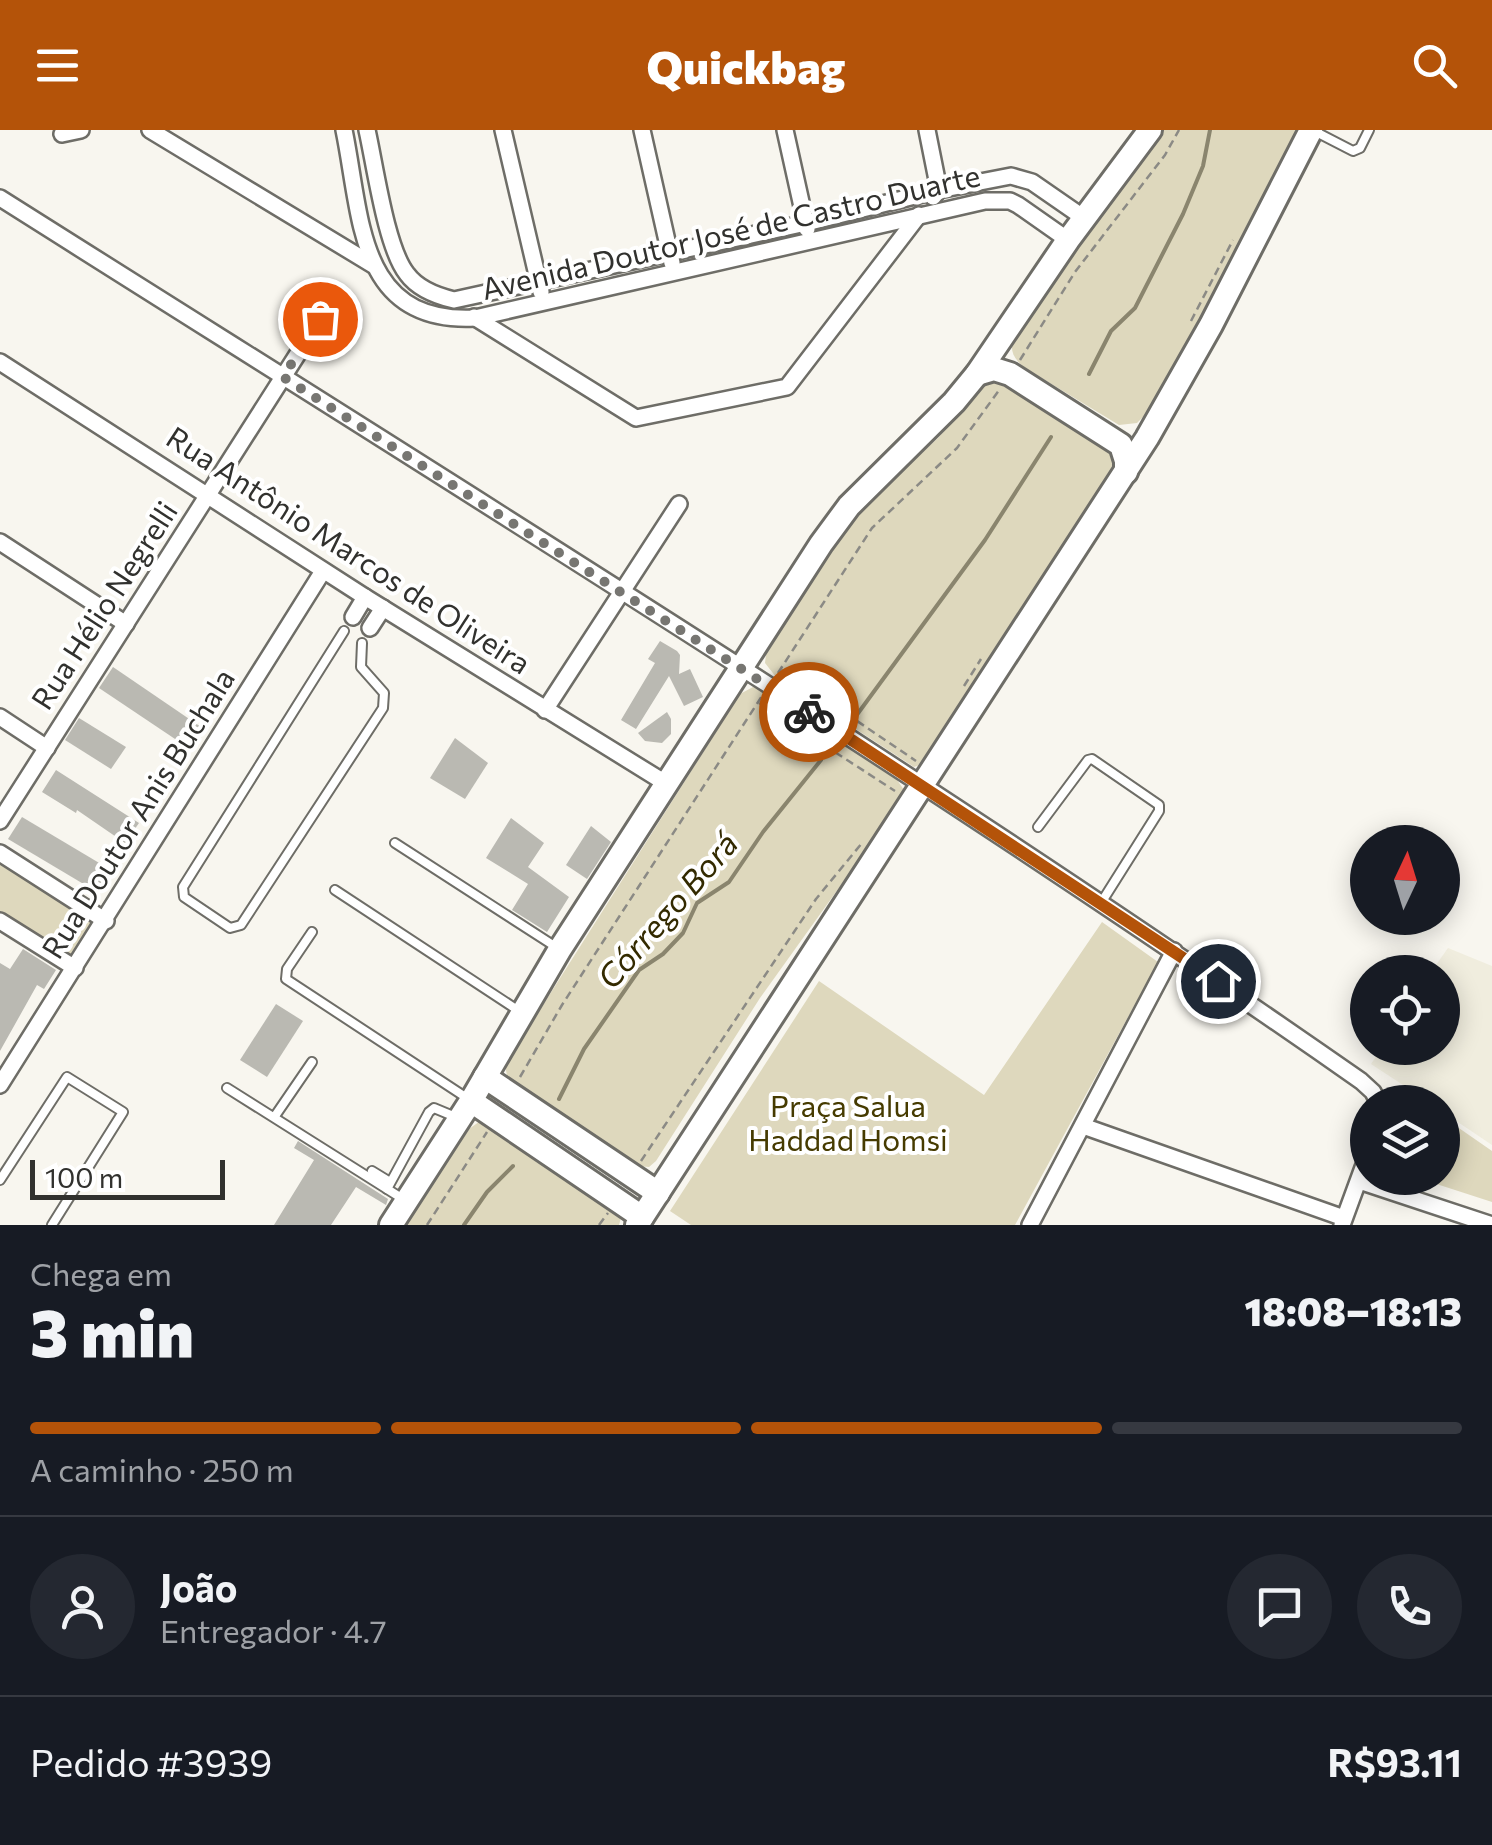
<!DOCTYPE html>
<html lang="pt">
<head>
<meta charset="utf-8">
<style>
  :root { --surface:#171b24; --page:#242831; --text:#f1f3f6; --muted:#9ea1a6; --line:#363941; --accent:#b45309 }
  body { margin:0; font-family:Commissioner,sans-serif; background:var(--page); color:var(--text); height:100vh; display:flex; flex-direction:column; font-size:38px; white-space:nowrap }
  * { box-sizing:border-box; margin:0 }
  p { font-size:32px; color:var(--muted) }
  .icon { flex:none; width:55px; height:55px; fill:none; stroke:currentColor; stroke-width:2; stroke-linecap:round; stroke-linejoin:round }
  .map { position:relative; height:1095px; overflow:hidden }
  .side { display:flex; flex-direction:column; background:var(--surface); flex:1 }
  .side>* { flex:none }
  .needle { width:65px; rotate:4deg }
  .fabs { position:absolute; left:1350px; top:695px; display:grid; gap:20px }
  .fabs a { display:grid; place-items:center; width:110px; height:110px; border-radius:50%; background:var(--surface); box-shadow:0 5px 25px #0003; font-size:50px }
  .scale { position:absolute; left:30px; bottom:25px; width:195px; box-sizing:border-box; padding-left:10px; border:5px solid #31312e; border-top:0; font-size:28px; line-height:35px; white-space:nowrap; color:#31312e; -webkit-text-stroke:8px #fff; paint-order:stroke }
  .pin { position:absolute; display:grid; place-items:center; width:85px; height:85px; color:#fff; margin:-42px; border:5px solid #fff; border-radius:50%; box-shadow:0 2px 10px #0007 }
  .courier { position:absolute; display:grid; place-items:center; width:100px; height:100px; margin:-50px; border:8px solid #b45309; border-radius:50%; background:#fff; color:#222; box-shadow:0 2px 12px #0007 }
  .summary em { font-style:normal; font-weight:800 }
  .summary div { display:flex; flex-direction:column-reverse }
  .summary { display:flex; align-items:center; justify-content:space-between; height:170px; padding:0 30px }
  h1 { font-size:65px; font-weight:800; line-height:75px }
  .bar { display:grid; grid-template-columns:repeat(4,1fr); gap:15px 10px; align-content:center; height:120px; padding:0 30px }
  .bar i { height:12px; border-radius:8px; background:var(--line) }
  .bar .selected { background:var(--accent) }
  .bar p { grid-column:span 4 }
  .line { display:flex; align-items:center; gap:25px; padding:0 30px; border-top:2px solid var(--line) }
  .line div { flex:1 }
  .round { display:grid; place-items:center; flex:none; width:105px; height:105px; border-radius:52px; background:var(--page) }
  header { display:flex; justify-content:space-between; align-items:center; height:130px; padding:0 30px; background:var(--accent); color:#fff; font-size:45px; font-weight:800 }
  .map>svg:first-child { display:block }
</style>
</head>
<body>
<header><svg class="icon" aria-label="menu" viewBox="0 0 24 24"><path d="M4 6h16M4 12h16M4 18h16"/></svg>Quickbag<svg class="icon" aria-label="search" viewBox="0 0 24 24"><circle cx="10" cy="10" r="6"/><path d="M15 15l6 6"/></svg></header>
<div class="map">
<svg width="1492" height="1095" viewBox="0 0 1492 1095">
  <rect width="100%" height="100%" fill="#f8f6ef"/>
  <polygon fill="#f0edde" points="1448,818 1492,836 1492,1015 1443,982 1442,972 1429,972 1371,934 1382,918 1442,918 1442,842 1431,842"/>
  <g fill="#ded8bd">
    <path d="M1159,0H1298L1178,232L1144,286L1137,293L1119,295L1025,238C1013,228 1009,221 1014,205Z"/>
    <polygon points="1004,252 1108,318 1117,335 1111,351 990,526 935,621 923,634 914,637 776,547 765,533 766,524 856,382 938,308 977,262 987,254"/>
    <polygon points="753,557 766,561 895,647 904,660 904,667 760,868 656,1031 649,1037 638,1036 508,951 505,935 740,564"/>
    <polygon points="0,728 97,789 71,830 0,785"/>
    <polygon points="1102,792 1158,832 1015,1095 691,1095 670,1081 819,851 984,965"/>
    <polygon points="1443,987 1492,1021 1492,1072 1418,1048 1442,1048"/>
    <polygon points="483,989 622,1084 619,1095 406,1095 469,999"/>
  </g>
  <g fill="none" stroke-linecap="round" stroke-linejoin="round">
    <g stroke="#8a856e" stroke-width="4">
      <polyline points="1089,244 1111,201 1135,178 1183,84 1203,36 1210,0"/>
      <polyline points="856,586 985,410 1051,307"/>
      <polyline points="559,969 584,919 639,840 663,824 683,803 697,773 729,752 763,702 821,630"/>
      <polyline points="464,1095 487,1062 513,1036"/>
    </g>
  </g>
  <g fill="#bab9b2">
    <polygon points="660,511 677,521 680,525 679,544 690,539 703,567 684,576 669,546 636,599 621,590 655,533 648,529"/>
    <polygon points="113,537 201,597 187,617 99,558"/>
    <polygon points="667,582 671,589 671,604 662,613 645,611 638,603"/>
    <polygon points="79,588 126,617 111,639 65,610"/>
    <polygon points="455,608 488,633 465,669 430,648"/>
    <polygon points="56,640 139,693 125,713 77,680 76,683 42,662"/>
    <polygon points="22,687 111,740 97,762 8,709"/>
    <polygon points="511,688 544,713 528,737 569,767 547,802 512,780 528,754 486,728"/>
    <polygon points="591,696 611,712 587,749 566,735"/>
    <polygon points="23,819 56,840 44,859 37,855 0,921 0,833 10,839"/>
    <polygon points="276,874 303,891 267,947 240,930"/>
    <polygon points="298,1011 388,1069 386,1075 356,1057 331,1095 274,1095 314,1030 294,1018"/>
  </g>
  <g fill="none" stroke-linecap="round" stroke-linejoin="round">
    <defs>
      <g id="lane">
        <polyline points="1316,2 1353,21 1360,18 1369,0"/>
        <polyline points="344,501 183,757 184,767 230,798 241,795 383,578 384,563 361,537 362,513"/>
        <polyline points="1038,697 1088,630 1092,629 1159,675 1159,681 1101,773"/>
        <polyline points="395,713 556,817"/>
        <polyline points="335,760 519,881"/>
        <polyline points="312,802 287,839 286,849 470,970"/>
        <polyline points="227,958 403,1069"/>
        <polyline points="275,986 312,932"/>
        <polyline points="372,1041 390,1052"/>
        <polyline points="0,1050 67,947 123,982 52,1095"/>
        <polyline points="387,1059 429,982 434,978 458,988"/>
      </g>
      <g id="street">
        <polyline points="150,0 373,135"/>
        <path d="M344,0C362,87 357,194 475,188L985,71H1010L1018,75L1068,110"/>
        <path d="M367,0C375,35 386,118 407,144C418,159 437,166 454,170L806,93L939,60L1011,46L1032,52L1084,88"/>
        <polyline points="503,0 541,162"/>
        <polyline points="642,0 672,133"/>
        <polyline points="785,0 807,99"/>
        <polyline points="927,0 939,60 933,67"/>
        <polyline points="62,4 81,0"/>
        <path d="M0,68C457,357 917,641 1361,951L1373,962L1378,972"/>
        <polyline points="474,187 636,288 787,257 919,85"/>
        <polyline points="0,232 365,467 667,654"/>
        <polyline points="0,412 126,494"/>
        <polyline points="353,487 365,467"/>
        <polyline points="370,498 383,478"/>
        <polyline points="545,580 679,374"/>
        <polyline points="0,587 47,618"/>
        <polyline points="0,691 320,189"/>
        <polyline points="0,723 106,791"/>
        <polyline points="0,791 75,838"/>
        <polyline points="0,955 323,441"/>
        <polyline points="1083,996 1344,1088"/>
        <polyline points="1359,1051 1492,1095"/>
        <polyline points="1030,1095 1174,821"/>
        <polyline points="1342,1095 1368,1024"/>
      </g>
      <g id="primary">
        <polyline points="977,244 994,239 1010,244 1121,315 1126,331 1126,342"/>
        <polyline points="485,947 658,1063"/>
        <polyline points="471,971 642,1087"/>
        <polyline points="391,1095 471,971 560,819 821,414 849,376 954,272 977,244 1068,110 1150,0"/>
        <polyline points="637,1095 1147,308 1211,195 1311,0"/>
      </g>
    </defs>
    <use href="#lane" stroke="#6e6d67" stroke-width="12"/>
    <use href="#street" stroke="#6e6d67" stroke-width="20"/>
    <use href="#primary" stroke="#6e6d67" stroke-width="28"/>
    <g stroke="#8b8a85" stroke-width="2.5" stroke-dasharray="8 5" stroke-linecap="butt">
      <polyline points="1191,191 1233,110"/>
      <polyline points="1020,230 1075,142 1165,25 1179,0"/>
      <polyline points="782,540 916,631"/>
      <polyline points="778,543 872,398 957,318 1000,259"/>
      <polyline points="964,556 981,529"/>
      <polyline points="759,573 895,661"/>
      <polyline points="520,947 562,875 762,566"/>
      <polyline points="641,1031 816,769 862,713"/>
      <polyline points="427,1095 487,1002"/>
      <polyline points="599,1095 608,1083"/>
    </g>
    <use href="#lane" stroke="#fff" stroke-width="8"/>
    <use href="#street" stroke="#fff" stroke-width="15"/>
    <use href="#primary" stroke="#fff" stroke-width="22"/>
  </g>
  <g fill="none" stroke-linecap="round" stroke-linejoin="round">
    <polyline stroke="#777672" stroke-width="10" stroke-dasharray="0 18" points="320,189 283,247 809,582"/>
    <polyline stroke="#b45309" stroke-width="12" points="809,582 1218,851"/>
  </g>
  <g text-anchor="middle" stroke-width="8" stroke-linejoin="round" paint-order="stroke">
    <g font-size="30" fill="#31312e" stroke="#fff">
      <text transform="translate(731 103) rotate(-13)" y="10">Avenida Doutor José de Castro Duarte</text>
      <text transform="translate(348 421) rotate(33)" y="10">Rua Antônio Marcos de Oliveira</text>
      <text transform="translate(105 476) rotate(-57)" y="10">Rua Hélio Negrelli</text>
      <text transform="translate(139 684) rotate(-58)" y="10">Rua Doutor Anis Buchala</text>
    </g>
    <g font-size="30" fill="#463b00" stroke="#fff">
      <text x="848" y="987">Praça Salua<tspan x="848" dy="34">Haddad Homsi</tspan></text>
    </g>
    <g font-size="32" font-style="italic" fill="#332a00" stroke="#fff">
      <text transform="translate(668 781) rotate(-49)" y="11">Córrego Borá</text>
    </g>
  </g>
</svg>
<div class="fabs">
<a><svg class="needle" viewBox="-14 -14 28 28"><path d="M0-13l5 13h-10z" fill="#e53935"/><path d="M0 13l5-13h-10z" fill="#9ea1a6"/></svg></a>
<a><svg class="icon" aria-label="locate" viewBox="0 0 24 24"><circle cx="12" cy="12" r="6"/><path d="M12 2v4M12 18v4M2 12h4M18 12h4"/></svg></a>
<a><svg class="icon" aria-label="layers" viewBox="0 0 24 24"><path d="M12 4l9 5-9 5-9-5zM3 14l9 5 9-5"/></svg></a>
</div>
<div class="scale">100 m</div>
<div class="pin" style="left:320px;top:189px;background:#ea580c"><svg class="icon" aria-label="bag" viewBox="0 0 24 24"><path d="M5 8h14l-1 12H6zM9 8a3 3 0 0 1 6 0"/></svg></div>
<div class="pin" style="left:1218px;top:851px;background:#1f2937"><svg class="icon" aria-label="home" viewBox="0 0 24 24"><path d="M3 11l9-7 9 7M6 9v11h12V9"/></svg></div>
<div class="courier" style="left:809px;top:582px"><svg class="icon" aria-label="bike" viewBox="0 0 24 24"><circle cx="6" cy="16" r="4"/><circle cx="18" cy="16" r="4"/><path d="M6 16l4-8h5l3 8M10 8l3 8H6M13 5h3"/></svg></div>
</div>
<section class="side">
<div class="summary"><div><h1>3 min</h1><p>Chega em</p></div><em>18:08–18:13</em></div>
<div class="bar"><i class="selected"></i><i class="selected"></i><i class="selected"></i><i></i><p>A caminho · 250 m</p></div>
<div class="line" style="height:180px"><a class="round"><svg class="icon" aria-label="person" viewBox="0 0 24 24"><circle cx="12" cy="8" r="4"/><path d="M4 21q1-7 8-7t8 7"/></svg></a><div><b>João</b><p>Entregador · 4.7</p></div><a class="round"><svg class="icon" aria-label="chat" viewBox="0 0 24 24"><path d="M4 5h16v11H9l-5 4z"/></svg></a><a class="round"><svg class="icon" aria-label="phone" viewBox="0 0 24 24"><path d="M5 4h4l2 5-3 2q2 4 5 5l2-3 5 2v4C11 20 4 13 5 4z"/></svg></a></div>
<div class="line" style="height:130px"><div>Pedido #3939</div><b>R$93.11</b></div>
</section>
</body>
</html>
